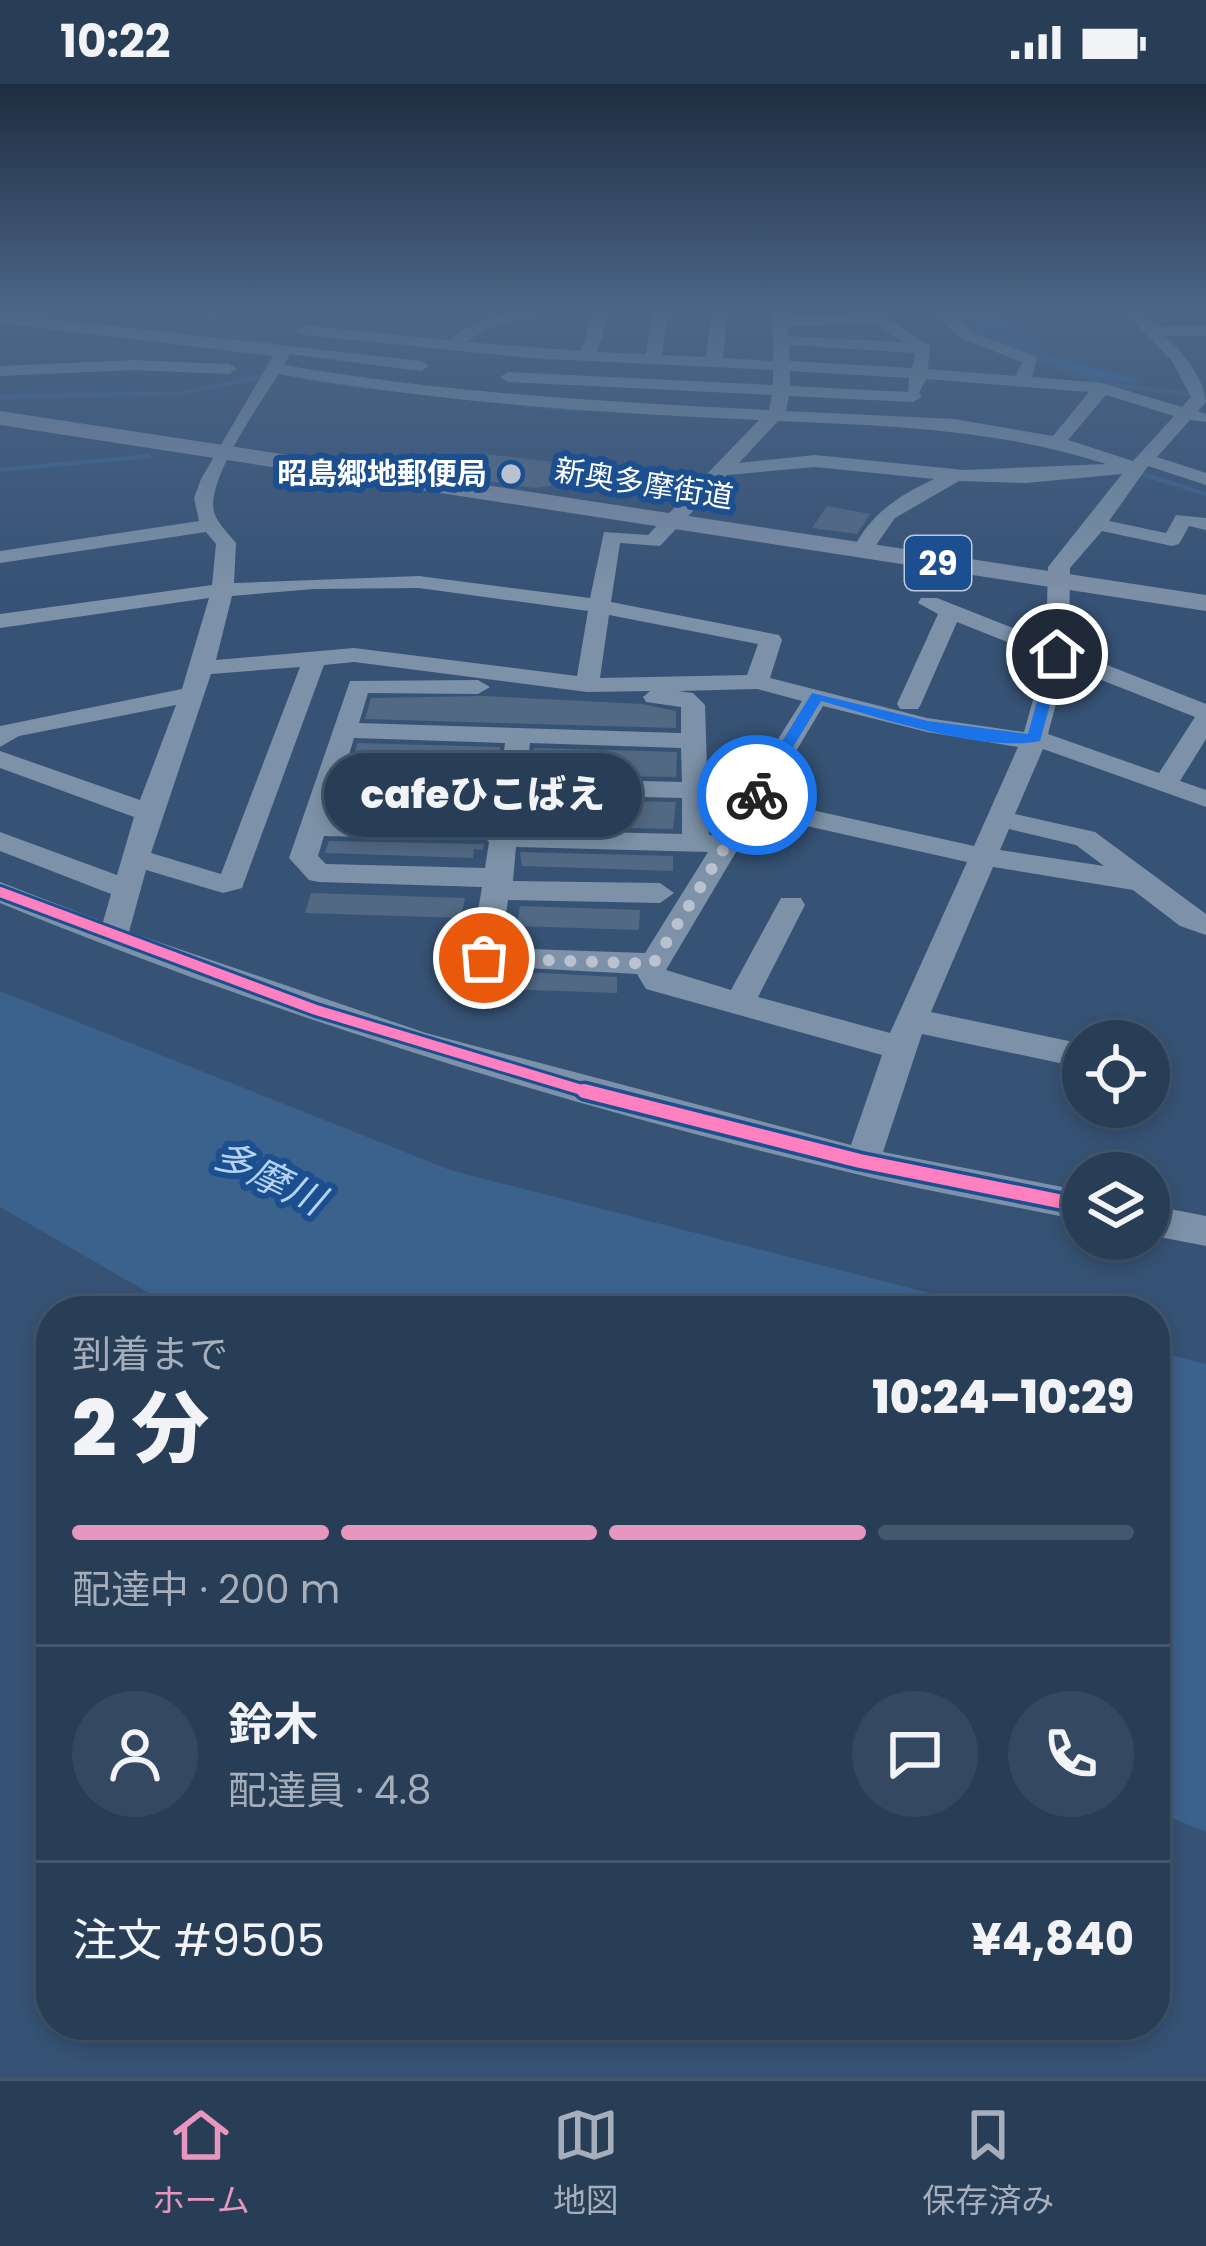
<!DOCTYPE html>
<html lang="ja">
<head>
<meta charset="utf-8">
<style>
  :root { --surface:#283e57; --page:#344961; --text:#f1f3f6; --muted:#a5aeba; --line:#44576d; --accent:#e797bd }
  body { margin:0; font-family:Poppins,"Noto Sans JP",sans-serif; background:var(--page); color:var(--text); height:100vh; display:flex; flex-direction:column; font-size:45px; white-space:nowrap }
  * { box-sizing:border-box; margin:0 }
  p { font-size:39px; color:var(--muted) }
  .icon { flex:none; width:66px; height:66px; fill:none; stroke:currentColor; stroke-width:2; stroke-linecap:round; stroke-linejoin:round }
  .map { position:relative; flex:1; overflow:hidden }
  .details { position:absolute; left:36px; top:1212px; width:1134px; height:744px; display:flex; flex-direction:column; background:var(--surface); border-radius:48px; box-shadow:0 6px 18px #0003,0 0 0 3px var(--line) }
  .details>* { flex:none }
  .tools { position:absolute; left:1062px; top:936px; display:grid; gap:24px }
  .tools a { display:grid; place-items:center; width:108px; height:108px; border-radius:50%; background:var(--surface); box-shadow:0 6px 18px #0003,0 0 0 3px var(--line); font-size:60px }
  .pin { position:absolute; display:grid; place-items:center; width:102px; height:102px; color:#fff; margin:-51px; border:6px solid #fff; border-radius:50%; box-shadow:0 3px 12px #0007 }
  .courier { position:absolute; display:grid; place-items:center; width:120px; height:120px; margin:-60px; border:9px solid #1a73e8; border-radius:50%; background:#fff; color:#222; box-shadow:0 3px 15px #0007 }
  .bubble { position:absolute; height:84px; border-radius:42px; background:var(--surface); box-shadow:0 6px 18px #0003,0 0 0 3px var(--line); font-size:39px; font-weight:800; line-height:84px; text-align:center }
  .head em { font-style:normal; font-weight:800 }
  .head div { display:flex; flex-direction:column-reverse }
  .head { display:flex; align-items:center; justify-content:space-between; height:204px; padding:0 36px }
  h1 { font-size:78px; font-weight:800; line-height:90px }
  .bar { display:grid; grid-template-columns:repeat(4,1fr); gap:18px 12px; align-content:center; height:144px; padding:0 36px }
  .bar i { height:15px; border-radius:9px; background:var(--line) }
  .bar .on { background:var(--accent) }
  .bar p { grid-column:span 4 }
  .line { display:flex; align-items:center; gap:30px; padding:0 36px; border-top:3px solid var(--line) }
  .line div { flex:1 }
  .round { display:grid; place-items:center; flex:none; width:126px; height:126px; border-radius:63px; background:var(--page) }
  .status { display:flex; justify-content:space-between; align-items:center; height:84px; padding:0 60px; background:var(--surface); direction:ltr }
  .status svg { height:33px; fill:currentColor }
  .dock { display:flex; justify-content:space-around; align-items:center; height:168px; border-top:3px solid var(--line); background:var(--surface); font-size:33px; color:var(--muted) }
  .dock a { display:grid; justify-items:center; gap:6px }
  .dock .on { color:var(--accent) }
  .map>svg:first-child { display:block }
</style>
</head>
<body>
<div class="status"><b>10:22</b><svg viewBox="0 0 49 12"><path d="M0 12V9h3v3zM5 12V6h3v6zM10 12V3h3v9zM15 12V0h3v12zM26 1h20v11H26zM47 4h2v5h-2z"/></svg></div>
<div class="map">
<svg width="1206" height="1994" viewBox="0 0 1206 1994">
  <rect width="100%" height="100%" fill="#365274"/>
  <path fill="#2f66a5" d="M952,225H990L1039,259L1043,269L1141,297C1101,308 978,256 952,225Z"/>
  <g fill="#3b618d">
    <polygon points="0,907 450,1086 1000,1227 180,1227 0,1123"/>
    <polygon points="1155,1267 1206,1280 1206,1748 1155,1727"/>
  </g>
  <g fill="none" stroke-linecap="round" stroke-linejoin="round">
    <g stroke="#3b618d" stroke-width="4.5">
      <polyline points="94,225 276,261"/>
      <polyline points="946,225 971,246 1004,261"/>
      <polyline points="1029,271 1110,302"/>
      <polyline points="305,294 367,303"/>
      <polyline points="1107,300 1206,312"/>
      <polyline points="0,313 182,309 267,292"/>
      <polyline points="525,321 581,326"/>
      <polyline points="0,386 149,372"/>
      <polyline points="1136,388 1206,410"/>
    </g>
  </g>
  <g fill="#526984">
    <polygon points="484,370 554,378 565,400 534,404 464,393"/>
    <polygon points="827,422 870,430 857,450 812,444"/>
    <polygon points="483,612 642,620 676,627 676,644 365,635 371,614"/>
    <polygon points="357,660 357,659 500,663 497,683 352,680"/>
    <polygon points="534,664 677,668 676,693 531,690"/>
    <polygon points="345,704 493,708 488,734 337,731"/>
    <polygon points="527,715 676,718 673,745 523,742"/>
    <polygon points="329,757 484,760 483,766 474,765 473,774 325,769"/>
    <polygon points="520,768 673,772 673,787 522,782"/>
    <polygon points="311,809 465,814 461,834 305,829"/>
    <polygon points="520,822 640,826 639,846 517,842"/>
    <polygon points="503,887 617,893 617,909 501,905"/>
  </g>
  <g fill="none" stroke-linecap="round" stroke-linejoin="round">
    <g fill="#7d92a8" fill-rule="evenodd">
      <polygon points="207,225 225,225 212,234 204,229"/>
      <path d="M533,225L550,228L488,244L467,258L581,267L594,225H610L597,268L646,270L653,225H669L662,271L706,273L712,225H728L723,274L773,277L772,225H788V232L860,231L855,225H873L930,262L928,285L1016,292L1022,278L960,254L930,225H945L971,248L1037,273L1032,293L1102,299L1182,323L1191,313L1172,277L1122,225H1138L1156,243L1206,242V252H1165C1184,270 1203,292 1206,318L1198,327L1206,330V338L1190,336L1157,373L1206,389V401L1148,382L1109,437L1166,449L1176,431L1206,434V446L1189,442L1179,460L1172,462L1102,447L1070,484L1069,566L1206,620V655L1180,697L1206,706V723L1043,665L1015,730L1095,748L1206,830V851L1180,842L1133,806L993,783L931,928L1083,960V984L922,950L883,1068L1083,1107V1137C1009,1121 934,1109 860,1091C566,1022 277,933 0,819V798L103,838L111,810L0,767V748L117,791L134,733L0,684V667L140,716L176,621L19,652L0,663V642L182,605L209,514L0,544V530L212,501L216,460L206,448L0,479V467L199,437L194,414L201,395L273,272L0,239V229L421,277L429,282L421,287L290,270L284,281C444,309 607,318 769,326L772,311L508,298L500,293L508,288L773,301V286L529,274L303,251L295,246L303,241L449,256L477,237ZM874,240L903,258L789,252L788,242ZM789,261L915,269L912,284L790,277ZM790,287L909,294L908,308L790,302ZM279,290C437,318 598,329 759,336L648,451L604,448L590,514L419,492L234,499L236,459C229,450 217,439 214,428C206,395 261,318 279,290ZM926,295L1089,308L1053,352L954,335L786,327L789,312L913,318L922,313L919,309ZM1106,311L1174,332L1133,377L1068,356ZM778,337C890,342 999,345 1106,380L964,386L815,371L739,379ZM815,383L934,395C898,412 870,430 852,467L862,473L869,471L895,434L959,397L1026,399L1122,390L1048,483L1046,557L937,514H921L918,519L938,530L897,620L900,625H918L921,620L957,538L1045,573L1024,648L927,634L770,594L782,556L779,551L611,518L620,459L660,462L727,391ZM419,504L588,527L577,592L354,564L216,576L232,512L314,505ZM609,531L758,560L747,591L600,594ZM354,578L587,608L650,607L643,613L646,618L681,623V649L359,639L368,609L478,610L490,603L478,596L350,597L289,774L309,796L319,798L482,803L470,874L474,881L637,890L646,905L882,971L851,1061L426,949L129,848L146,786L223,809L242,804L324,581ZM1066,582L1195,633L1159,689L1048,650ZM300,583L221,790L151,769L211,590ZM757,605L802,617L718,751H709L705,621L693,609L678,607ZM823,622L927,648L1018,663L974,762L767,716ZM354,654L505,659L501,688L345,684ZM530,659L681,664L682,698L526,694ZM340,699L497,704L498,705L492,739L329,735ZM523,710L682,714V750L518,746ZM758,731L967,778L890,949L758,913L805,821L801,814H781L731,906L666,886ZM1009,745L1076,761L1104,782L1000,766ZM324,752L487,756L489,758L485,784L326,780L318,772ZM516,763L708,768L645,869L501,864L508,816L660,819L674,809L660,799L513,797Z"/>
      <polygon points="133,276 229,280 237,285 229,290 133,286 0,292 0,282"/>
      <polygon points="1149,1121 1206,1132 1206,1162 1149,1151"/>
    </g>
    <g fill="#7d8ea7" fill-rule="evenodd">
      <polygon points="11,225 37,225 0,243 0,230"/>
      <polygon points="0,327 1206,511 1206,527 0,341"/>
    </g>
    <defs>
      <polyline id="cycleway-far1" points="0,808 316,926 595,1010"/>
      <polyline id="cycleway" points="584,1007 860,1077 1083,1122"/>
    </defs>
    <use href="#cycleway-far1" stroke="#1b4f8f" stroke-width="16"/>
    <use href="#cycleway" stroke="#1b4f8f" stroke-width="21"/>
    <use href="#cycleway-far1" stroke="#ff80c0" stroke-width="10"/>
    <use href="#cycleway" stroke="#ff80c0" stroke-width="14"/>
  </g>
  <linearGradient id="sky" x2="0" y2="1"><stop stop-color="#1e2d40"/><stop offset="0.45" stop-color="#4c6688"/><stop offset="1" stop-color="#4c6688" stop-opacity="0"/></linearGradient>
  <rect width="1206" height="504" fill="url(#sky)"/>
  <path fill="#1a73e8" d="M1057,566L1064,570L1040,657C982,669 879,633 821,617L762,714L749,711L812,609L928,637L1028,650L1050,570Z"/>
  <g fill="none" stroke-linecap="round" stroke-linejoin="round">
    <polyline stroke="#b9c2ce" stroke-width="12" stroke-dasharray="0 21.6" points="484,874 653,880 757,711"/>
  </g>
  <circle fill="#b9c2ce" stroke="#1b4f8f" stroke-width="4.5" cx="511" cy="390" r="12"/>
  <g text-anchor="middle" stroke-width="12" stroke-linejoin="round" paint-order="stroke">
    <g font-size="30" font-weight="bold" fill="#fff" stroke="#1b4f8f" text-anchor="end">
      <text x="487" y="400">昭島郷地郵便局</text>
    </g>
    <g font-size="30" fill="#fff" stroke="#1b4f8f">
      <text transform="translate(644 400) rotate(9)" y="10">新奥多摩街道</text>
    </g>
    <rect fill="#1b4f8f" stroke="#bbcadd" stroke-width="3" x="905" y="452" width="66" height="54" rx="9"/>
    <g font-size="33" font-weight="bold" fill="#fff">
      <text x="938" y="491">29</text>
    </g>
    <g font-size="39" font-style="italic" fill="#b5d3f5" stroke="#1b4f8f">
      <text transform="translate(269 1093) rotate(26)" y="14">多摩川</text>
    </g>
  </g>
</svg>
<div class="tools">
<a><svg class="icon" aria-label="locate" viewBox="0 0 24 24"><circle cx="12" cy="12" r="6"/><path d="M12 2v4M12 18v4M2 12h4M18 12h4"/></svg></a>
<a><svg class="icon" aria-label="layers" viewBox="0 0 24 24"><path d="M12 4l9 5-9 5-9-5zM3 14l9 5 9-5"/></svg></a>
</div>
<div class="pin" style="left:484px;top:874px;background:#ea580c"><svg class="icon" aria-label="bag" viewBox="0 0 24 24"><path d="M5 8h14l-1 12H6zM9 8a3 3 0 0 1 6 0"/></svg></div>
<div class="pin" style="left:1057px;top:570px;background:#1f2937"><svg class="icon" aria-label="home" viewBox="0 0 24 24"><path d="M3 11l9-7 9 7M6 9v11h12V9"/></svg></div>
<div class="courier" style="left:757px;top:711px"><svg class="icon" aria-label="bike" viewBox="0 0 24 24"><circle cx="6" cy="16" r="4"/><circle cx="18" cy="16" r="4"/><path d="M6 16l4-8h5l3 8M10 8l3 8H6M13 5h3"/></svg></div>
<div class="bubble" style="left:324px;top:669px;width:318px">cafeひこばえ</div>
<section class="details">
<div class="head"><div><h1>2 分</h1><p>到着まで</p></div><em>10:24–10:29</em></div>
<div class="bar"><i class="on"></i><i class="on"></i><i class="on"></i><i></i><p>配達中 · 200 m</p></div>
<div class="line" style="height:216px"><a class="round"><svg class="icon" aria-label="person" viewBox="0 0 24 24"><circle cx="12" cy="8" r="4"/><path d="M4 21q1-7 8-7t8 7"/></svg></a><div><b>鈴木</b><p>配達員 · 4.8</p></div><a class="round"><svg class="icon" aria-label="chat" viewBox="0 0 24 24"><path d="M4 5h16v11H9l-5 4z"/></svg></a><a class="round"><svg class="icon" aria-label="phone" viewBox="0 0 24 24"><path d="M5 4h4l2 5-3 2q2 4 5 5l2-3 5 2v4C11 20 4 13 5 4z"/></svg></a></div>
<div class="line" style="height:156px"><div>注文 #9505</div><b>¥4,840</b></div>
</section>
</div>
<nav class="dock">
<a class="on"><svg class="icon" aria-label="home" viewBox="0 0 24 24"><path d="M3 11l9-7 9 7M6 9v11h12V9"/></svg>ホーム</a>
<a><svg class="icon" aria-label="map" viewBox="0 0 24 24"><path d="M3 6l6-2 6 2 6-2v14l-6 2-6-2-6 2zM9 4v14M15 6v14"/></svg>地図</a>
<a><svg class="icon" aria-label="saved" viewBox="0 0 24 24"><path d="M7 4h10v16l-5-4-5 4z"/></svg>保存済み</a>
</nav>
</body>
</html>
